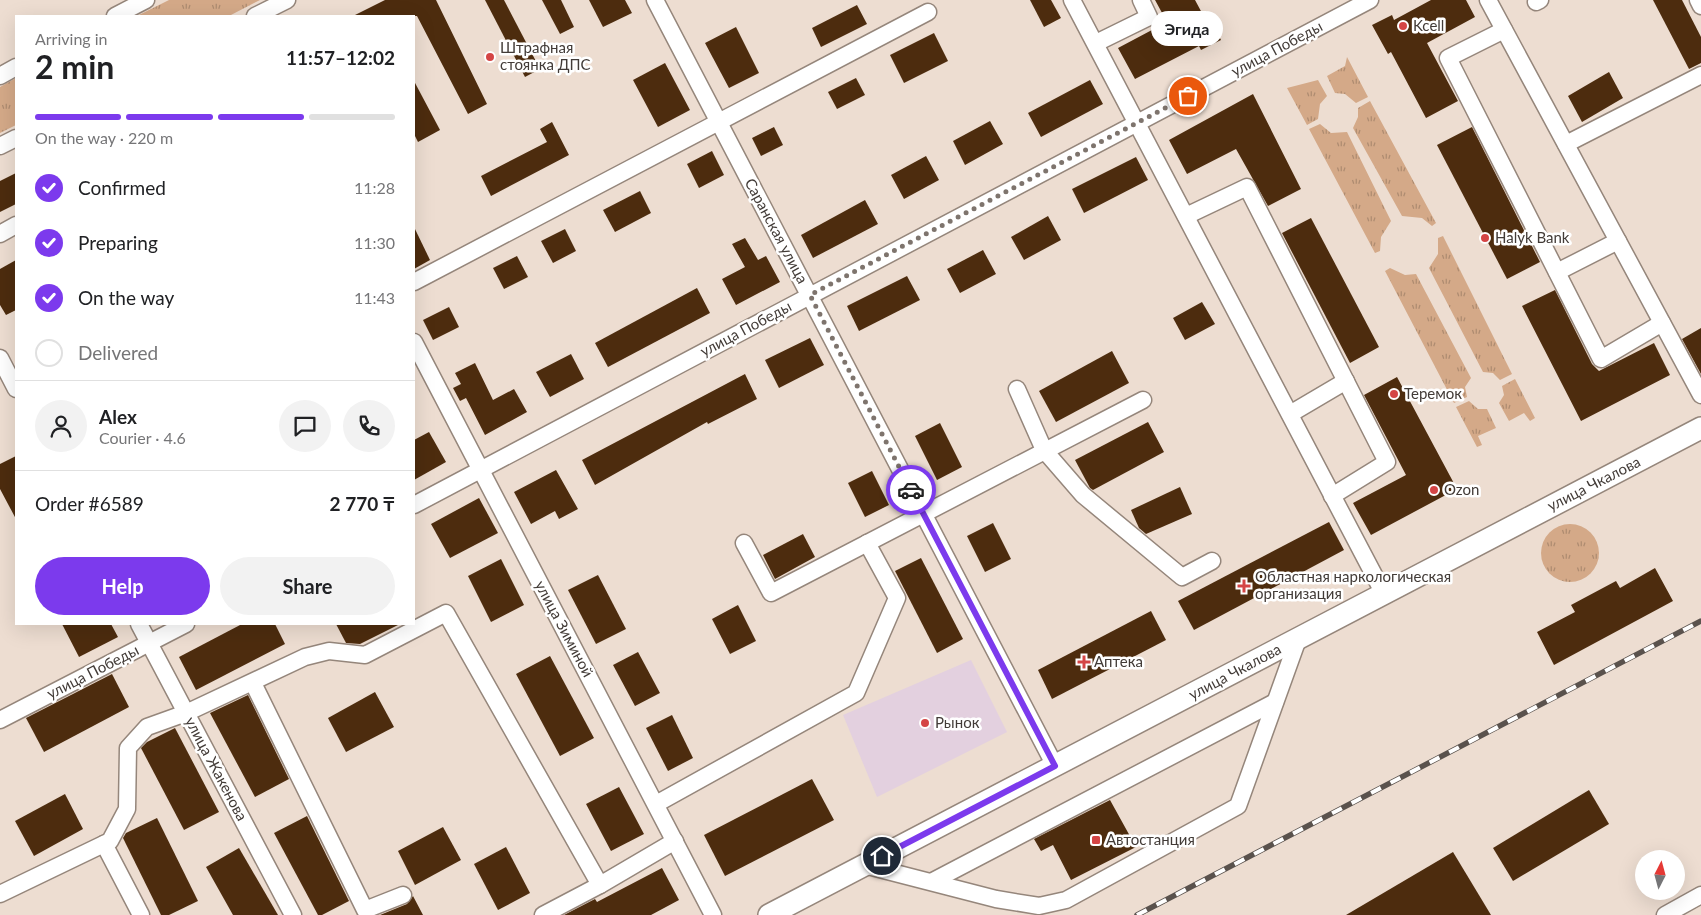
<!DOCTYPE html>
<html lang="en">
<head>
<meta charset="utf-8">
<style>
  :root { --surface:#fff; --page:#f2f2f2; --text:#202124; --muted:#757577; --line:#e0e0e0; --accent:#7c3aed }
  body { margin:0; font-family:Lato,sans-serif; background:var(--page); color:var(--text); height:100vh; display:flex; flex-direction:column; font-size:19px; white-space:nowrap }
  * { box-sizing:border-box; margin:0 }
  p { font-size:16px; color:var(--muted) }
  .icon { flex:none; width:28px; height:28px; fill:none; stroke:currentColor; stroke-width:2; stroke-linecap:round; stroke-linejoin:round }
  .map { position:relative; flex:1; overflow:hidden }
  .side { position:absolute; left:15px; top:15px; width:400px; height:610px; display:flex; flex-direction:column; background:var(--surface); border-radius:0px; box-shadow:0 5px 20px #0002 }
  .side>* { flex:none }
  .needle { width:32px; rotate:6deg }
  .fabs { position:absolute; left:1635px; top:850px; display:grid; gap:10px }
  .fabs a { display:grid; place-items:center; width:50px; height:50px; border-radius:50%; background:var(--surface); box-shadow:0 5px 20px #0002; font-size:25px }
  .pin { position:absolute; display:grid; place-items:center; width:42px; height:42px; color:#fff; margin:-21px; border:2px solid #fff; border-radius:50%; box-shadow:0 1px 5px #0007 }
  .courier { position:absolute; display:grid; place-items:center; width:50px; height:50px; margin:-25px; border:4px solid #7c3aed; border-radius:50%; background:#fff; color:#222; box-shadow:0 1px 6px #0007 }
  .bubble { position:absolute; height:35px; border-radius:18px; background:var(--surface); box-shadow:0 5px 20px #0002; font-size:16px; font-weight:700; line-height:35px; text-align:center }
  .head em { font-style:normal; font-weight:700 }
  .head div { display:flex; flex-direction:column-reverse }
  .head { display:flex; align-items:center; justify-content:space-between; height:85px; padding:0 20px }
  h1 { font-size:32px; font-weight:700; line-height:38px }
  .bar { display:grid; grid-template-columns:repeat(4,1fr); gap:8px 5px; align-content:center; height:60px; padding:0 20px }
  .bar i { height:6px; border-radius:4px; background:var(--line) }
  .bar .on { background:var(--accent) }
  .bar p { grid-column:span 4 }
  .line { display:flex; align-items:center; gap:12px; padding:0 20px; border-top:1px solid var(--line) }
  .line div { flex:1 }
  .round { display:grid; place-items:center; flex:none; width:52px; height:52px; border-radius:26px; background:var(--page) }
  ol { padding:0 20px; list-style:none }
  li { display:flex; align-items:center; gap:15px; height:55px }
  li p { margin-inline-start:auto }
  li .icon { padding:5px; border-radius:50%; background:var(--accent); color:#fff; stroke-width:4 }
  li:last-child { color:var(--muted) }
  li i { width:28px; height:28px; border:2px solid var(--line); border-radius:50% }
  .primary-button { display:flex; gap:10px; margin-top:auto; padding:10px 20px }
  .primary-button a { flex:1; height:58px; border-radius:30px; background:var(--accent); color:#fff; font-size:20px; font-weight:700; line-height:58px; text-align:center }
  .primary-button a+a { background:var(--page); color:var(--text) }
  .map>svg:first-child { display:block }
</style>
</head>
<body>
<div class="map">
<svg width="1701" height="915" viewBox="0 0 1701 915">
  <defs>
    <pattern id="grass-tufts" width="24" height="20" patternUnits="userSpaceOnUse" patternTransform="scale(1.25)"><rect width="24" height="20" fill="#d4a988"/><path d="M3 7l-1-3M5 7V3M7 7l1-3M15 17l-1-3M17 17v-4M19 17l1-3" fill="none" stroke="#ae8b70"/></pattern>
  </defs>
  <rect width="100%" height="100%" fill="#edddd1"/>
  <polygon fill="#e3d0df" points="971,660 1007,732 877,797 843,715"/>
  <g fill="url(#grass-tufts)">
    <polygon points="169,0 260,0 229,16 137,16"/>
    <polygon points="1347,57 1368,97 1356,103 1345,94 1335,93 1327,76 1345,66"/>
    <polygon points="16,78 16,125 0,133 0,87"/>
    <polygon points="1318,80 1327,96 1320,104 1318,119 1307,125 1287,88"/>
    <polygon points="1370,101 1436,223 1432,226 1422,218 1402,216 1353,128 1358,117 1358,108"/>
    <polygon points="1320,124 1331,133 1347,132 1391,221 1381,237 1380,251 1375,253 1309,129"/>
    <polygon points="1443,236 1512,374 1500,380 1493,373 1483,372 1429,268 1438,254 1438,238"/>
    <polygon points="1390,268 1405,275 1416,274 1471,378 1465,387 1467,397 1454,403 1385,271"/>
    <polygon points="1515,379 1535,418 1530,421 1524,413 1509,421 1499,403 1504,395 1502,386"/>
    <polygon points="1469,401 1478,409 1487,409 1496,428 1478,436 1482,445 1477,447 1456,407"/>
    <circle cx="1570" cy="553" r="29"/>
  </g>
  <g fill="#4d2c0e">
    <polygon points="385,0 436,0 487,104 468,114 417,16 353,16"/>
    <polygon points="485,0 504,0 540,69 525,77"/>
    <polygon points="542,0 561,0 574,27 560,34"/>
    <polygon points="589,0 625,0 632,13 603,27"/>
    <polygon points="1030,0 1051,0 1061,18 1044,27"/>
    <polygon points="1155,0 1195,0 1202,13 1206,11 1221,40 1201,50 1199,46 1135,79 1118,48 1167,22"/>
    <polygon points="1431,0 1466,0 1475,17 1427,43 1458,101 1426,118 1391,52 1388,54 1372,25 1392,15 1394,20"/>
    <polygon points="1653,0 1682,0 1701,37 1701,63 1689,69"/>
    <polygon points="857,5 867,24 821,47 812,28"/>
    <polygon points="736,27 759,73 729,88 705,43"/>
    <polygon points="934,33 948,61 904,83 890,55"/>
    <polygon points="665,63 690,110 658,127 633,80"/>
    <polygon points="1609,72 1623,98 1582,122 1568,96"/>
    <polygon points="856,78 865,95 837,109 828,92"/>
    <polygon points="1090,80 1103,104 1041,137 1028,113"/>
    <polygon points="414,81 440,130 418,142 414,134"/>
    <polygon points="1253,94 1301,189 1268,206 1236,149 1187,174 1169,140"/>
    <polygon points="990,121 1003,144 965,165 953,141"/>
    <polygon points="552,122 569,155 491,196 481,176 547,142 540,129"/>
    <polygon points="774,127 783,145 761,156 752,138"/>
    <polygon points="1472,127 1540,262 1507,279 1437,145"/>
    <polygon points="712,151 724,175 699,188 687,164"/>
    <polygon points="926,156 939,180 904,199 891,175"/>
    <polygon points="1136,157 1148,180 1084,213 1072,189"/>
    <polygon points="16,173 16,204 0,212 0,181"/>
    <polygon points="640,191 651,213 615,232 603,210"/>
    <polygon points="865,200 878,224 813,258 801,235"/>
    <polygon points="1048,216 1061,240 1024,260 1011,237"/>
    <polygon points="1311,218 1379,347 1350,363 1282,233"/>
    <polygon points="414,227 430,260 414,269"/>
    <polygon points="565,229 576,251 553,263 541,241"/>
    <polygon points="745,238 758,260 766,256 780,282 736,305 722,279 745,267 732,244"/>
    <polygon points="983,250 996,274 960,293 947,269"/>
    <polygon points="517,256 528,277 504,289 493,268"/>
    <polygon points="16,260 16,310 6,315 0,305 0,269"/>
    <polygon points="907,276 920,300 859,331 847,306"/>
    <polygon points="697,288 710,313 608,367 595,343"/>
    <polygon points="1555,290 1592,364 1599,371 1654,343 1670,375 1581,421 1522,306"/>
    <polygon points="1202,302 1215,324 1185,340 1173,318"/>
    <polygon points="449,307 459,327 433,340 423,320"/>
    <polygon points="1701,328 1701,374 1682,339"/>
    <polygon points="810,338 824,365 779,388 765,360"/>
    <polygon points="1112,351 1129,383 1056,422 1039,391"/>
    <polygon points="571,354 584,379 550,397 536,372"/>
    <polygon points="475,363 493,400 514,389 527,412 485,435 466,398 460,401 453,388 461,384 455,373"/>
    <polygon points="745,374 757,399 708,424 707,422 595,485 582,460"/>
    <polygon points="1397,377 1457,489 1371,535 1353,503 1406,475 1364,395"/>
    <polygon points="1148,422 1164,452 1093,490 1090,488 1075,460"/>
    <polygon points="940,423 962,467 937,480 915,436"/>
    <polygon points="429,432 446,462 414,480 414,440"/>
    <polygon points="16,456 16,519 0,489 0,464"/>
    <polygon points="556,470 578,509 559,519 555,511 531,524 514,492"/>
    <polygon points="872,471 889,505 865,517 848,483"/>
    <polygon points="1180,487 1192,514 1146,534 1139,528 1131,510"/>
    <polygon points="479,498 498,533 450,558 431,524"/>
    <polygon points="1329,522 1344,550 1194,630 1178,601"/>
    <polygon points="993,523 1011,559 985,572 967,536"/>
    <polygon points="803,534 815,557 775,579 763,555"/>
    <polygon points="921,558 963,639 937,653 895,571"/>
    <polygon points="501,559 524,605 491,622 468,576"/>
    <polygon points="1655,568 1673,601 1554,665 1537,632 1575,612 1571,605 1616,581 1620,588"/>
    <polygon points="598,575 626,629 596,644 568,590"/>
    <polygon points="738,605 756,641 730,654 712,619"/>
    <polygon points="1151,611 1166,640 1052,699 1038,670"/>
    <polygon points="62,624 111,624 118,637 79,657"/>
    <polygon points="242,624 275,624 285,644 196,690 179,657"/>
    <polygon points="336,624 400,624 360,644 346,643"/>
    <polygon points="638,652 660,693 635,706 613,665"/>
    <polygon points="550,656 594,738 560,756 516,674"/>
    <polygon points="112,674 129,707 44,752 26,718"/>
    <polygon points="375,692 394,727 346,752 328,718"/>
    <polygon points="248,695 289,779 255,797 210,713"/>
    <polygon points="672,715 693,758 668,771 646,728"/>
    <polygon points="175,728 219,812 184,830 141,748 147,742"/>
    <polygon points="812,779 834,820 725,876 704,835"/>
    <polygon points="619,787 644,834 611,851 586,804"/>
    <polygon points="1589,790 1609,824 1513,881 1493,848"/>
    <polygon points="65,794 83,829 34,856 15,821"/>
    <polygon points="1110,800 1136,847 1071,880 1053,845 1041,851 1034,839"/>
    <polygon points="307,816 349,901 322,915 318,915 274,833"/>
    <polygon points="157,818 198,901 169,915 161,915 123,838 126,833"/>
    <polygon points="443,827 461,860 415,885 398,851"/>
    <polygon points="506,847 530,893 498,910 474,864"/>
    <polygon points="239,848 278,915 233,915 206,867"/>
    <polygon points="1453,852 1491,915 1346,915"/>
    <polygon points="662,868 679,900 651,915 564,915 595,899 597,902"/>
    <polygon points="413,896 423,915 380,915 407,904"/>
  </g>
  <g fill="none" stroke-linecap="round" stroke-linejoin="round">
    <defs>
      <g id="minor">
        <polyline points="655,0 1055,766"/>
        <polyline points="1072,0 1384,594"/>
        <polyline points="1488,0 1701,395"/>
        <polyline points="1698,0 1701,6"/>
        <polyline points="1536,2 1540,0"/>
        <polyline points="115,16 146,0"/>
        <polyline points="255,16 287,0"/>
        <polyline points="1504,30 1448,58 1601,359 1662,323"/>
        <polyline points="1096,43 1149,17 1141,0"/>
        <polyline points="0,76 16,67"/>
        <polyline points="1566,144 1701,75"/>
        <polyline points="0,146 16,138"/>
        <polyline points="1186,216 1247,187 1387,462 1332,496"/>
        <polyline points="0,234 16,225"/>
        <polyline points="1557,272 1618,241"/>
        <polyline points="414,282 928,12"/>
        <polyline points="414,342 713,915"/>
        <polyline points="0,358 16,389"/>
        <polyline points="1017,389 1044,450 1083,495 1182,577 1212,561"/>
        <polyline points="1290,414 1346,381"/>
        <polyline points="414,505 1370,0"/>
        <polyline points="744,543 771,593 1143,400"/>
        <polyline points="139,624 293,915"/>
        <polyline points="253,683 365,910 403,895"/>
        <polyline points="0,720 186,624"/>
        <polyline points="656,804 856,693 897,598 867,543"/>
        <polyline points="104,844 141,915"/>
        <polyline points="864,865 996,899 1039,906 1066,900 1238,806 1298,639"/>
        <polyline points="933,881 1275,702"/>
        <polyline points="0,894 110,841 127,809 128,748 147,727 186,713 305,657 329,651 365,655 446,613 600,885"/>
        <polyline points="543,915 600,885 675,841"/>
        <polyline points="1665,915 1701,895"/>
      </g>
      <polyline id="major" points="769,915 1701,428"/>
    </defs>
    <use href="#minor" stroke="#95867b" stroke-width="19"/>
    <use href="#major" stroke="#95867b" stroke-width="24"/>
    <use href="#minor" stroke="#fff" stroke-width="16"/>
    <use href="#major" stroke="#fff" stroke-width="21"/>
    <defs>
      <polyline id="rail" points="1137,915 1701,621"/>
    </defs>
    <use href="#rail" stroke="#5a524d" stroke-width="5.5"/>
    <use href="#rail" stroke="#fff" stroke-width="4" stroke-dasharray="11" stroke-linecap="butt"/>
  </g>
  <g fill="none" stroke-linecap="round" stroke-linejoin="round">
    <polyline stroke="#7e746d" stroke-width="5" stroke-dasharray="0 9" points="911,490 810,295 1188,96"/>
    <polyline stroke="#7c3aed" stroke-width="6" points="882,856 1055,766 911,490"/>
  </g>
  <g fill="#d44545" stroke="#fff" stroke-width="2">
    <circle cx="1403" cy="26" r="5"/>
    <circle cx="490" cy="57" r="5"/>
    <circle cx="1485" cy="238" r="5"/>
    <circle cx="1394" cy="394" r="5"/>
    <circle cx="1434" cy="490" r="5"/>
    <path d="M1241.5 578.5h5v5h5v5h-5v5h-5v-5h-5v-5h5z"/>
    <path d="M1081.5 654.5h5v5h5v5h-5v5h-5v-5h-5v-5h5z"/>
    <circle cx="925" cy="723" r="5"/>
    <rect x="1091" y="835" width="10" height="10" rx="2.5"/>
  </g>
  <g text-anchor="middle" stroke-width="5" stroke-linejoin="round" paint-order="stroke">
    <g font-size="15" fill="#423b37" stroke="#fff" text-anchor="start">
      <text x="1413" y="31">Kcell</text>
      <text x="500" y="53">Штрафная<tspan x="500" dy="17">стоянка ДПС</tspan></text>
      <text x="1495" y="243">Halyk Bank</text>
      <text x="1404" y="399">Теремок</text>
      <text x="1444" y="495">Ozon</text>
      <text x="1255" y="582">Областная наркологическая<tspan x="1255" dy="17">организация</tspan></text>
      <text x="1094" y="667">Аптека</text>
      <text x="935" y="728">Рынок</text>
      <text x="1106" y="845">Автостанция</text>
    </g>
    <g font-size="15" fill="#423b37" stroke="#fff">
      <text transform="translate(1277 49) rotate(-28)" y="5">улица Победы</text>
      <text transform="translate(776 231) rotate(62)" y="5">Саранская улица</text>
      <text transform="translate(746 329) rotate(-28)" y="5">улица Победы</text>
      <text transform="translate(1594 484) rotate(-27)" y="5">улица Чкалова</text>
      <text transform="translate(564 629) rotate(62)" y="5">улица Зиминой</text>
      <text transform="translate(93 672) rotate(-27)" y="5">улица Победы</text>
      <text transform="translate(1235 672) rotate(-28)" y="5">улица Чкалова</text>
      <text transform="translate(216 769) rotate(62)" y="5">улица Жакенова</text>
    </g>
  </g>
</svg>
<div class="fabs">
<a><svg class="needle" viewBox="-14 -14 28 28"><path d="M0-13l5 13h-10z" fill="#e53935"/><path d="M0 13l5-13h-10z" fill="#757577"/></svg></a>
</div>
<div class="pin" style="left:1188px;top:96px;background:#ea580c"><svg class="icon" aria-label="bag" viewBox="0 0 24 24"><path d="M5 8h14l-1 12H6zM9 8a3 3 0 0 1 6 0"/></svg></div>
<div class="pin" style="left:882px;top:856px;background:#1f2937"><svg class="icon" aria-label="home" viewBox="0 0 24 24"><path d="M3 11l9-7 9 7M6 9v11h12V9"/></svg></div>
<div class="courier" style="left:911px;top:490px"><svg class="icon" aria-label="car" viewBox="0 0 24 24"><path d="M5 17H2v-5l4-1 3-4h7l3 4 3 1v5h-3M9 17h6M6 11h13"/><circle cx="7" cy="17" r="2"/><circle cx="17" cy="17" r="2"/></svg></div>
<div class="bubble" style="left:1151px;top:11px;width:72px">Эгида</div>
<section class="side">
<div class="head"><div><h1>2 min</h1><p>Arriving in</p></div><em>11:57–12:02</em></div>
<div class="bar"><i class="on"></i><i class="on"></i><i class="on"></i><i></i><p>On the way · 220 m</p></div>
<ol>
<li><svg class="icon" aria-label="check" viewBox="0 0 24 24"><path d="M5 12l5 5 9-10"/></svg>Confirmed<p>11:28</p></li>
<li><svg class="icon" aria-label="check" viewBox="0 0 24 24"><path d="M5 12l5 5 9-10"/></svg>Preparing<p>11:30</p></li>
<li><svg class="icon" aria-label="check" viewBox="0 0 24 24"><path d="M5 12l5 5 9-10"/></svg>On the way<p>11:43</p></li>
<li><i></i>Delivered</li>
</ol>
<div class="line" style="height:90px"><a class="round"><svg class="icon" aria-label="person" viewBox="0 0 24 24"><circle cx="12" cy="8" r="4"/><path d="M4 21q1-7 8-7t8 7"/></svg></a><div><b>Alex</b><p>Courier · 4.6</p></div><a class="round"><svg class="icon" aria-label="chat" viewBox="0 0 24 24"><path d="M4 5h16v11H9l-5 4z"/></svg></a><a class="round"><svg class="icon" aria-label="phone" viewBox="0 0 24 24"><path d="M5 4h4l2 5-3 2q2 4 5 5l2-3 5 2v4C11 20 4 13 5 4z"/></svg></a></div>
<div class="line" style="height:65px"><div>Order #6589</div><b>2 770 ₸</b></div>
<div class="primary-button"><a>Help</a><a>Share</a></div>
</section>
</div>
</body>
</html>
